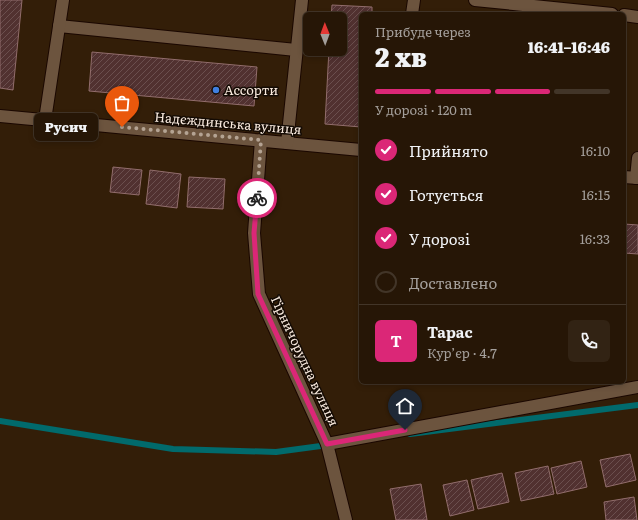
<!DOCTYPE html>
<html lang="uk">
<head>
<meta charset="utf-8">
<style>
  :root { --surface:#261606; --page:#322314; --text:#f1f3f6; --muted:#a49f9b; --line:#423528; --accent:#db2777 }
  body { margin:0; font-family:Literata,serif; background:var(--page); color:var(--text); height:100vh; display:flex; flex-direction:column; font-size:15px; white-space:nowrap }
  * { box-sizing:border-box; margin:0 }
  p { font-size:13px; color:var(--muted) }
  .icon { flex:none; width:22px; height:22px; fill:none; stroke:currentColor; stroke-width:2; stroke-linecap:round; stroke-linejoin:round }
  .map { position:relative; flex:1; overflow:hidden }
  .side { position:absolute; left:359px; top:12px; width:267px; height:372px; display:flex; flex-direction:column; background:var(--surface); border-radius:6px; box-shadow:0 2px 6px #0003,0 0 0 1px var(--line) }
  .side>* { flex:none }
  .needle { width:26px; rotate:359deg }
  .fabs { position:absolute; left:303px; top:12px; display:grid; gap:8px }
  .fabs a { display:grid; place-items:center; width:44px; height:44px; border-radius:6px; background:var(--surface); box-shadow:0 2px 6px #0003,0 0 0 1px var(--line); font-size:20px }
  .pin { position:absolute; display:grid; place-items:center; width:34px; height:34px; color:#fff; margin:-41px -17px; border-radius:50% 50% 50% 0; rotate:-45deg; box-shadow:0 0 4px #0007 }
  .pin .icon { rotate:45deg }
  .courier { position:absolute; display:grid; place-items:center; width:40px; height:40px; margin:-20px; border:3px solid #db2777; border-radius:50%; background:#fff; color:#222; box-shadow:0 1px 5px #0007 }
  .bubble { position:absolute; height:28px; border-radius:6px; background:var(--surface); box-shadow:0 2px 6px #0003,0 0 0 1px var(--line); font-size:13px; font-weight:800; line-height:28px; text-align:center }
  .overview em { font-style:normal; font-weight:800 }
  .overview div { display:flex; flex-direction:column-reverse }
  .overview { display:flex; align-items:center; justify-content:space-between; height:68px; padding:0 16px }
  h1 { font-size:26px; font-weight:800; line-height:30px }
  .bar { display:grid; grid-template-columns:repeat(4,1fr); gap:6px 4px; align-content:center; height:48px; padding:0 16px }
  .bar i { height:5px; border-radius:3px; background:var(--line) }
  .bar .on { background:var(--accent) }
  .bar p { grid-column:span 4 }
  .line { display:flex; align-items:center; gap:10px; padding:0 16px; border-top:1px solid var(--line) }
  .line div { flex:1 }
  .round { display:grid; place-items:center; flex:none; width:42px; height:42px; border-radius:6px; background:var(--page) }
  ol { padding:0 16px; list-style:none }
  li { display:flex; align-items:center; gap:12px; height:44px }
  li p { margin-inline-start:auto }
  li .icon { padding:4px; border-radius:50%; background:var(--accent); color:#fff; stroke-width:4 }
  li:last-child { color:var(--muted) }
  li i { width:22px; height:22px; border:2px solid var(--line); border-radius:50% }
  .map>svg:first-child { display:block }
</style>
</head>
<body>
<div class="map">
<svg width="638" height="520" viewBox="0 0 638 520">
  <defs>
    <pattern id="building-hatch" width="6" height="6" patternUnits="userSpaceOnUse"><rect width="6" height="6" fill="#513130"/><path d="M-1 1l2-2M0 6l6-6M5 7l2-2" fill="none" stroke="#6b4f4e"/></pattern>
  </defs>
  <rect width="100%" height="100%" fill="#331e08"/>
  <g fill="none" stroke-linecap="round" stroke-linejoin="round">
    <g stroke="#016a6c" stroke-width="6">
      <polyline points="0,421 173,449 276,452 328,445"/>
      <polyline points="410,434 638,405"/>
    </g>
  </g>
  <g fill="url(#building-hatch)" stroke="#926d6c">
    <polygon points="0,0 22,0 13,90 0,88"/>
    <polygon points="332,5 372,7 372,14 361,14 361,127 325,124 329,49 340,49 340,19 331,19"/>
    <polygon points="92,52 257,67 254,106 89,91"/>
    <polygon points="113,167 142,170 139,195 110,192"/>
    <polygon points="150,170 181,174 177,208 146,204"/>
    <polygon points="189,177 225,179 223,209 187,207"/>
    <polygon points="624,224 638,225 638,254 624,253"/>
    <polygon points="630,454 636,480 606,487 600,460"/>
    <polygon points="581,461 587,487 557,494 551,468"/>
    <polygon points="548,466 554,494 521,501 515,473"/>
    <polygon points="502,473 509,502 478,509 471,480"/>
    <polygon points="467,480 474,510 450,516 443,485"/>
    <polygon points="421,484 427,520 396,520 390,489"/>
    <polygon points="634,497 637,520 606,520 604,502"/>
  </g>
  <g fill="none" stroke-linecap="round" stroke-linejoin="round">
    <defs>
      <g id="minor">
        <polyline points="475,0 612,14"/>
        <polyline points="412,14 414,0"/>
        <polyline points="624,15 638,17"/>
        <polyline points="59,26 296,50"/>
        <polyline points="0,116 361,150"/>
        <polyline points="45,120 63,0"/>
        <polyline points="261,140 254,233 259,294 327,444 346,520"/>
        <polyline points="287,143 302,0"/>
        <polyline points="624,177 638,178"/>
        <polyline points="636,178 638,158"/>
        <polyline points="327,444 638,387"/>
      </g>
    </defs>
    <use href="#minor" stroke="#1a0700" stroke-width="14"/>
    <use href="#minor" stroke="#6c543e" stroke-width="12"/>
  </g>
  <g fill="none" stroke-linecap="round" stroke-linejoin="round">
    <polyline stroke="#b4a393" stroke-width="4" stroke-dasharray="0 7.2" points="122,127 261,140 257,198"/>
    <polyline stroke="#db2777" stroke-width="5" points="257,198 254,233 258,294 327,444 405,430"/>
  </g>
  <circle fill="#3f7fe0" stroke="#140b04" stroke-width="1.5" cx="216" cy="90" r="4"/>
  <g text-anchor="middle" stroke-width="3" stroke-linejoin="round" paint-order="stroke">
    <g font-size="13" fill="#f9eade" stroke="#140b04" text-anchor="start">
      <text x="224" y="95">Ассорти</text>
    </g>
    <g font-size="13" fill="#f9eade" stroke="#140b04">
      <text transform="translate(228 123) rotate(5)" y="5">Надєждинська вулиця</text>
      <text transform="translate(305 361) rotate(65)" y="5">Гірничорудна вулиця</text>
    </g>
  </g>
</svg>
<div class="fabs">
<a><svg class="needle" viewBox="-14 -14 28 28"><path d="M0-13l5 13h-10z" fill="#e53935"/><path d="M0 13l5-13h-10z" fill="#a49f9b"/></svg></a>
</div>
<div class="pin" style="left:122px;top:127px;background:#ea580c"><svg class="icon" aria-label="bag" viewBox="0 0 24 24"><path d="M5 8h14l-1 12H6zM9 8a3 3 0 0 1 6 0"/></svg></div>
<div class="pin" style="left:405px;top:430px;background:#1f2937"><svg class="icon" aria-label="home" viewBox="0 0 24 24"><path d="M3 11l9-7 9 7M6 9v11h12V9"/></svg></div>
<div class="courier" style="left:257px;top:198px"><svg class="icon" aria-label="bike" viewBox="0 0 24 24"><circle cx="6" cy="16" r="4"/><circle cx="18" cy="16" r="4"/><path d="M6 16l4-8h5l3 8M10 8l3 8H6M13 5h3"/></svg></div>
<div class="bubble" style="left:34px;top:113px;width:64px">Русич</div>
<section class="side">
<div class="overview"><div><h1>2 хв</h1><p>Прибуде через</p></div><em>16:41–16:46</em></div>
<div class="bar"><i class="on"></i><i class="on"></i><i class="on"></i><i></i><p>У дорозі · 120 m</p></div>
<ol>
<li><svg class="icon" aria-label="check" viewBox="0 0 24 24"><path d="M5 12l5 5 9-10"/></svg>Прийнято<p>16:10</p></li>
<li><svg class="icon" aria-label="check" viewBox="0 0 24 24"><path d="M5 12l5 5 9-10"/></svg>Готується<p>16:15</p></li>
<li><svg class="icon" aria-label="check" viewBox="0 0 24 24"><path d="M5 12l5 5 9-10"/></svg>У дорозі<p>16:33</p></li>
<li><i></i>Доставлено</li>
</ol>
<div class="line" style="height:72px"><b class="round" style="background:var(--accent);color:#fff">Т</b><div><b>Тарас</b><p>Кур’єр · 4.7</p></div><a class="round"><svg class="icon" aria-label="phone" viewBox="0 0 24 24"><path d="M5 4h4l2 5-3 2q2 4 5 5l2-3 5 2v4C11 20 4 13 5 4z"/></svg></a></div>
</section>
</div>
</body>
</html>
